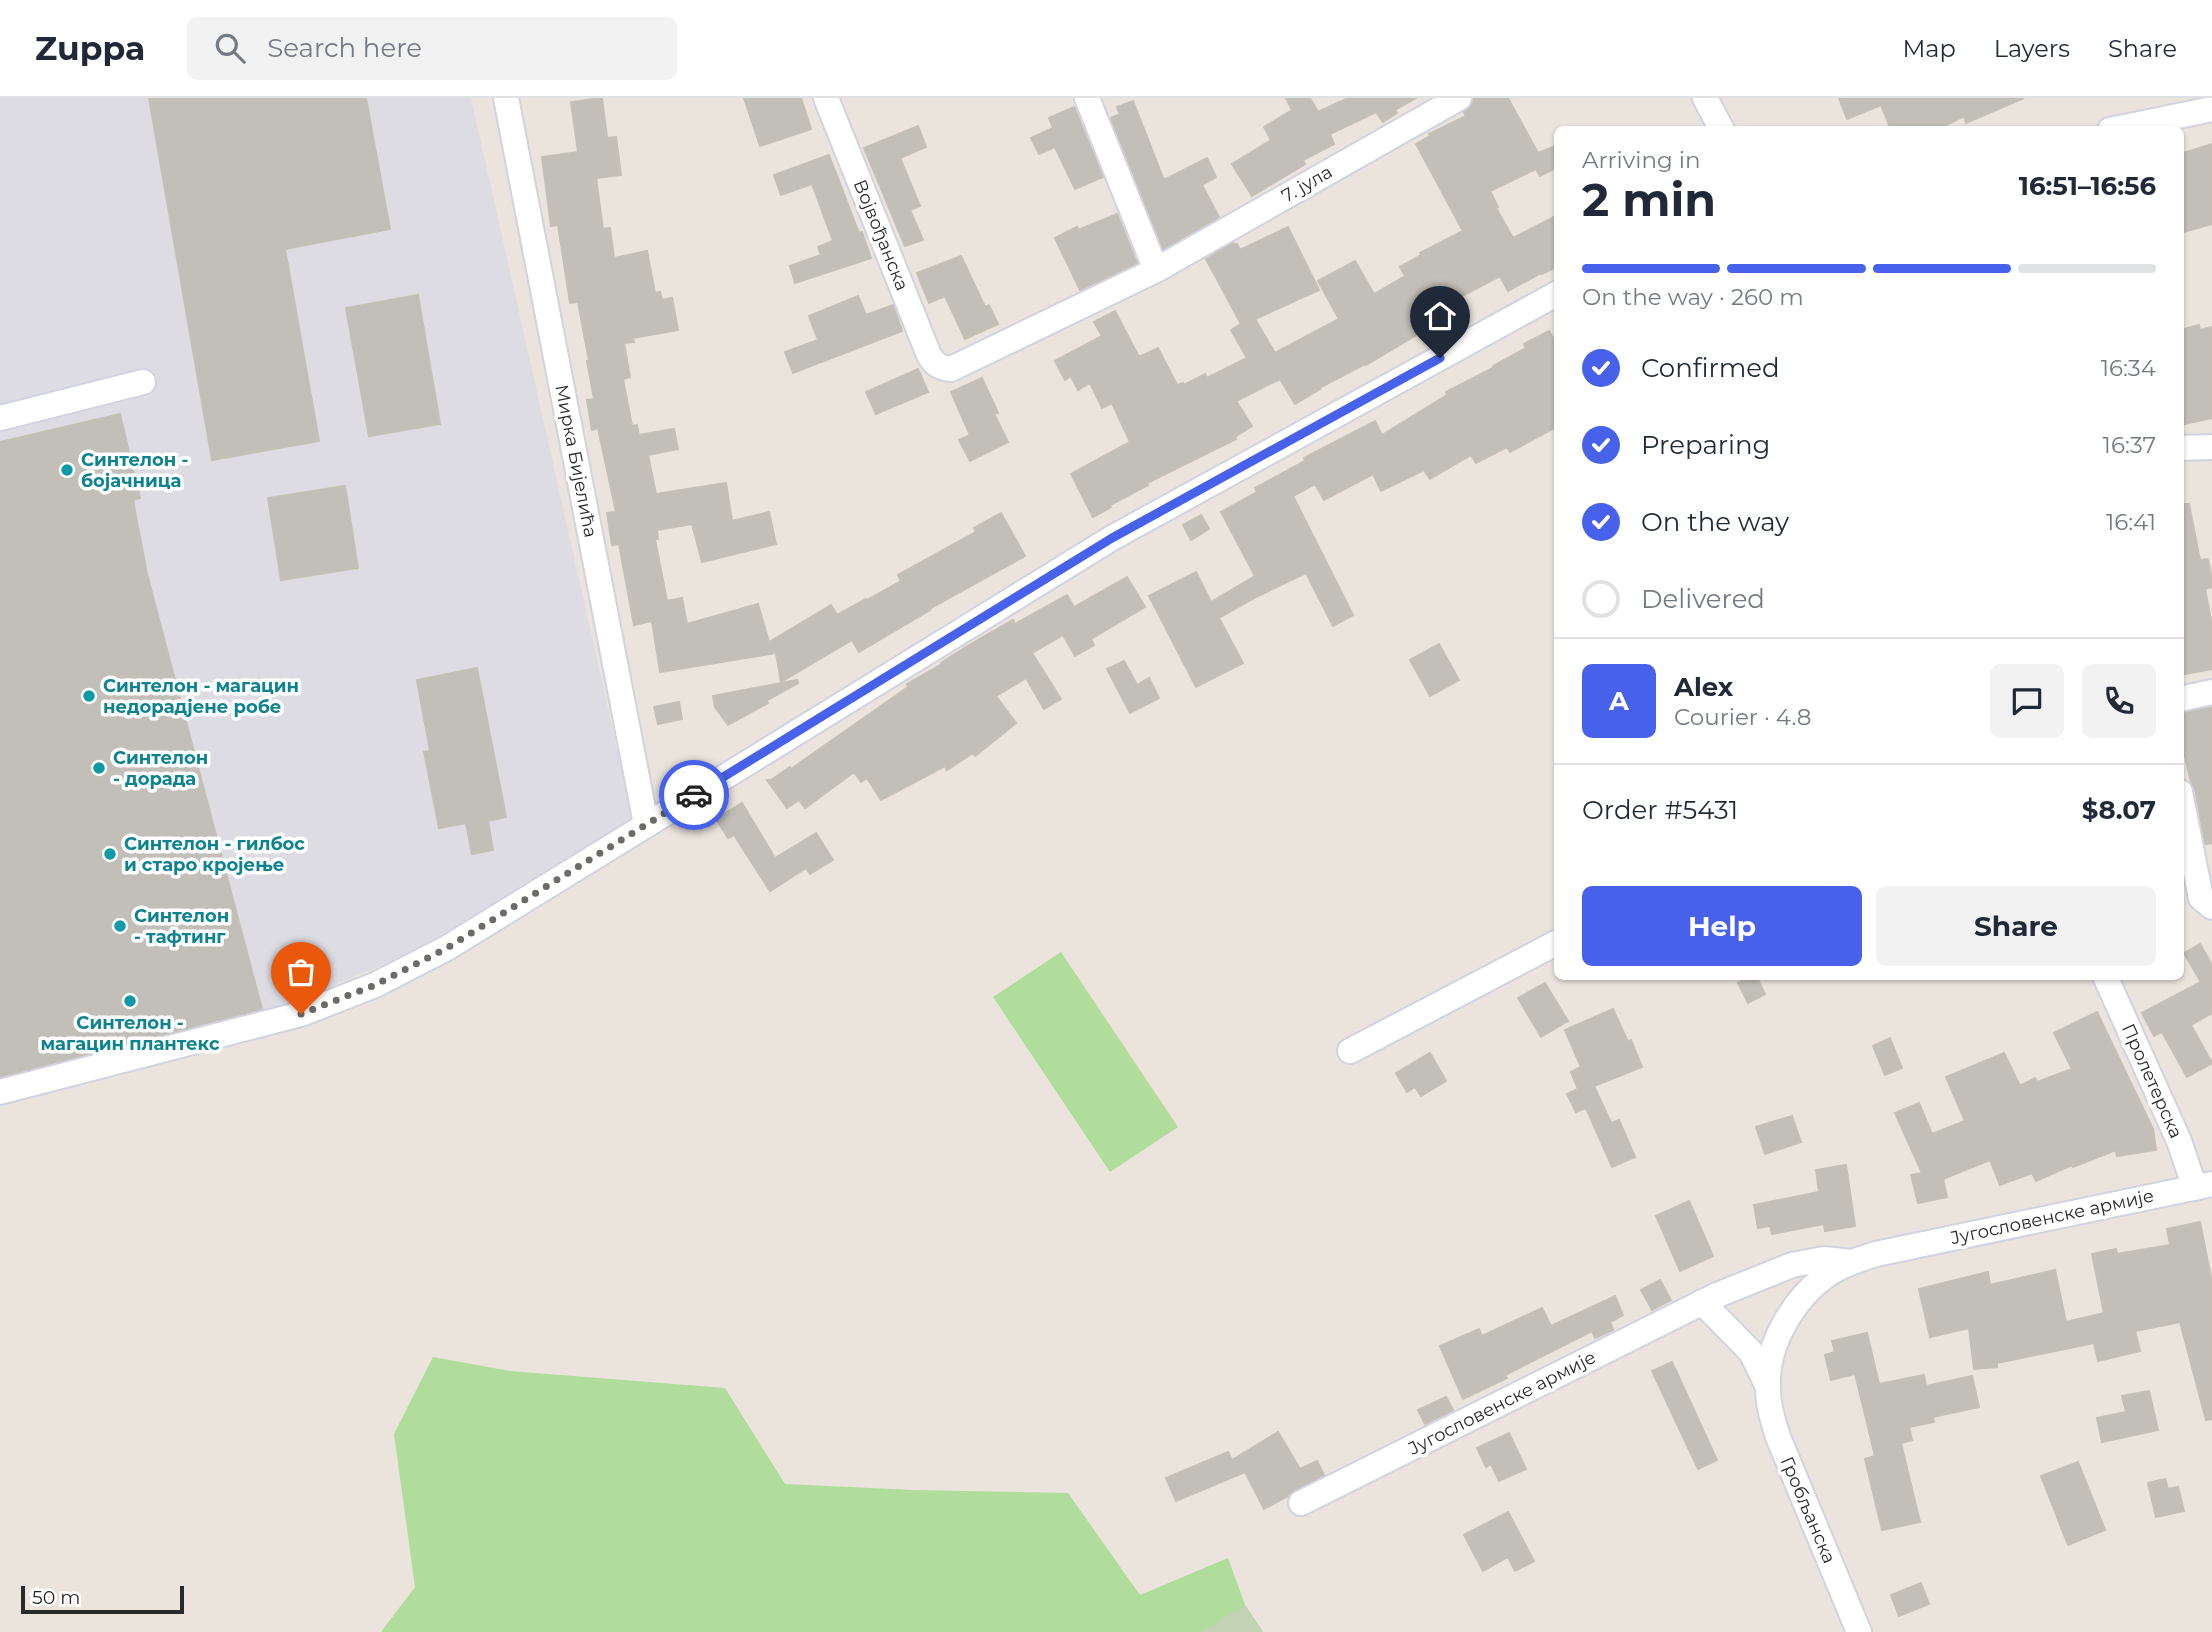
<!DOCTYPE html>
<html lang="en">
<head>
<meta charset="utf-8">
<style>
  :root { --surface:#fff; --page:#f2f2f3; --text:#1f2937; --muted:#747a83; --line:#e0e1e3; --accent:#4761eb }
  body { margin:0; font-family:Montserrat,sans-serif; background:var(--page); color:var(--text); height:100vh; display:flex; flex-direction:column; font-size:26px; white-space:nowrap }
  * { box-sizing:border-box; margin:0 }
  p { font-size:23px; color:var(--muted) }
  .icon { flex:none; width:38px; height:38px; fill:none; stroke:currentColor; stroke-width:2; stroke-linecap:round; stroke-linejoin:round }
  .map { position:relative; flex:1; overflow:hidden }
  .sheet { position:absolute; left:1554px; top:28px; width:630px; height:854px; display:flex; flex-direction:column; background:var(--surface); border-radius:10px; box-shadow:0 2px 5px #0004 }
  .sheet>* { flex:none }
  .scale { position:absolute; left:21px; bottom:18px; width:163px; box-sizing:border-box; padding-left:7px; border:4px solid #292929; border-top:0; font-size:19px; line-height:24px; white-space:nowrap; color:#292929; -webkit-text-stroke:5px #fff; paint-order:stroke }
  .pin { position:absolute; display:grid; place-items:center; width:60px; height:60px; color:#fff; margin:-72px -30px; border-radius:50% 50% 50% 0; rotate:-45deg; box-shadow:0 0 7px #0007 }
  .pin .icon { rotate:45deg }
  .courier { position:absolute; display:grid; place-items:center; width:70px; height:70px; margin:-35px; border:5px solid #4761eb; border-radius:50%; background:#fff; color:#222; box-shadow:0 2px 9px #0007 }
  .headline em { font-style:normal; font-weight:700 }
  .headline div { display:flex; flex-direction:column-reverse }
  .headline { display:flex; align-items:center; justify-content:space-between; height:119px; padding:0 28px }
  h1 { font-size:46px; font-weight:700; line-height:52px }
  .bar { display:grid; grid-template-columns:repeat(4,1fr); gap:10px 7px; align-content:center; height:84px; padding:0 28px }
  .bar i { height:9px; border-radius:5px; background:var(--line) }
  .bar .on { background:var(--accent) }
  .bar p { grid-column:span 4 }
  .line { display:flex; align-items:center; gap:18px; padding:0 28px; border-top:2px solid var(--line) }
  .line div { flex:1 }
  .round { display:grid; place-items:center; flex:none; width:74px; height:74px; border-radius:10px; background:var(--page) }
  ol { padding:0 28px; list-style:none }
  li { display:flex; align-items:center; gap:21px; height:77px }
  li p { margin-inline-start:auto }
  li .icon { padding:7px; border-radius:50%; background:var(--accent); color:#fff; stroke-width:4 }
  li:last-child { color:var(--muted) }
  li i { width:38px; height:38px; border:4px solid var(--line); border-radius:50% }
  .primary-button { display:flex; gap:14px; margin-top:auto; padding:14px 28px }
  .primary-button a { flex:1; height:80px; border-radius:10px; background:var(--accent); color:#fff; font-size:28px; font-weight:700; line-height:80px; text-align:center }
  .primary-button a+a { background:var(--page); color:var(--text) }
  header { display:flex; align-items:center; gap:42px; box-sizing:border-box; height:98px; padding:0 35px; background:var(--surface); border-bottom:2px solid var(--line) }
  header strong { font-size:33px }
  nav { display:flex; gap:38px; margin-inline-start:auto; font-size:24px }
  .search { width:490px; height:63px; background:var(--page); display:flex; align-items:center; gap:18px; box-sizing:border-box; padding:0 24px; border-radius:10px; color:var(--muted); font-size:26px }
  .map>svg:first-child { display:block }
</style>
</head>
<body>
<header>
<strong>Zuppa</strong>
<div class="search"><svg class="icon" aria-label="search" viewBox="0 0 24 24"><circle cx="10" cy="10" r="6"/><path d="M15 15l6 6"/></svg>Search here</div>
<nav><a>Map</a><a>Layers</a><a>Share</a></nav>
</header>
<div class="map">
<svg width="2212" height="1534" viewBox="0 0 2212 1534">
  <rect width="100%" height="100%" fill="#eae4dc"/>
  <polygon fill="#dedce3" points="0,0 471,0 634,726 405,857 308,898 247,919 0,981"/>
  <g fill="#b0dd9c">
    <polygon points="1061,854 1178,1029 1110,1074 993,899"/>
    <polygon points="433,1259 510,1273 725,1290 785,1386 912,1392 1068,1395 1140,1497 1228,1460 1245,1507 1263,1534 381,1534 415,1489 394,1336"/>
  </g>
  <polygon fill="#c2d2b4" points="1245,1507 1263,1534 1201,1534"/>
  <g fill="#c2beb8" stroke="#c5c0b5" stroke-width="2">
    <polygon points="149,0 366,0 390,131 285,151 319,343 212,362"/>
    <polygon points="602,0 607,40 616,39 621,77 596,80 603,131 610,130 614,160 647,153 655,195 660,194 662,202 672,200 678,232 633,240 634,244 624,245 630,279 623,281 632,328 637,327 639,337 674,331 678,351 648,357 656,396 726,385 732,423 769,414 776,446 702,464 692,426 657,432 658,441 655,441 667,503 682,500 687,526 758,506 769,544 831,507 837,517 866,501 867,502 901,483 898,477 976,434 974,430 1001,415 1025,458 929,511 930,512 859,554 852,542 781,584 776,555 660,574 652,523 634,527 619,446 612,447 607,415 616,414 598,330 592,332 587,302 594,301 587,263 589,263 578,204 570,205 558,127 551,128 542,59 578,54 571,4"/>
    <polygon points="744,0 801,0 811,31 760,48"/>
    <polygon points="1286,0 1310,0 1318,14 1348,0 1416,0 1395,12 1397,15 1383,24 1376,14 1330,36 1334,46 1303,62 1305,66 1252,98 1232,66 1271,42 1264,29 1292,12"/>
    <polygon points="1474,0 1508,0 1538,55 1558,47 1558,69 1540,78 1536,71 1490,93 1498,109 1496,110 1513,140 1558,117 1558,168 1542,176 1541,175 1508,193 1500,178 1439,210 1445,220 1366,267 1365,266 1319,290 1320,291 1295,306 1280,281 1236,303 1252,328 1235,339 1236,341 1147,385 1148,387 1110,407 1111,409 1093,419 1071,376 1130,344 1112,305 1102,310 1090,285 1078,292 1071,278 1065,282 1055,263 1102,238 1094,224 1115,213 1139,259 1158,250 1177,287 1183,285 1184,287 1205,276 1207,280 1247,260 1231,232 1241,226 1206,161 1233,145 1234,147 1237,146 1240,152 1288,129 1319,192 1255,221 1275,255 1339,221 1318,183 1355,163 1374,196 1405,178 1400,169 1421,157 1420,155 1463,133 1416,46 1430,38 1429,36 1466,18 1464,14 1471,8"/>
    <polygon points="1839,0 2024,0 1966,25 1964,18 1937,32 1891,32 1881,7 1847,21"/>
    <polygon points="1133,3 1164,82 1207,60 1216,79 1202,87 1219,119 1163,151 1111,20 1120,16 1117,9"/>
    <polygon points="1074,9 1103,79 1075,91 1055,49 1039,56 1031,40 1053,30 1049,20"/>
    <polygon points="918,28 926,49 900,60 920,108 910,112 923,142 905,148 864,50"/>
    <polygon points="2212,46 2212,126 2180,135 2180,56"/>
    <polygon points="829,57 859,135 862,134 871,160 795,185 790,168 821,157 818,149 833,143 812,86 781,97 774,77"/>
    <polygon points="1117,116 1137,165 1080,192 1055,140 1077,129 1078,132"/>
    <polygon points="961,158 985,209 989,207 998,226 965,241 945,198 929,205 917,175"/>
    <polygon points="418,197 440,326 369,338 346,210"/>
    <polygon points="858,198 866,217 893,207 902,233 793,275 785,254 818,242 809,218"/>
    <polygon points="2199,227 2200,232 2212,229 2212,320 2180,327 2180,232"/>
    <polygon points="1549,233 1558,249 1558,328 1510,354 1507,349 1476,365 1471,357 1430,381 1424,372 1381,393 1373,376 1324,402 1315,386 1293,398 1353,517 1333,528 1306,475 1258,498 1219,520 1243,565 1196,589 1149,498 1196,474 1211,504 1255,478 1221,414 1257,394 1255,390 1305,363 1304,360 1375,323 1382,337 1447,297 1446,294 1493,270 1493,268 1526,250 1524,246"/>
    <polygon points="918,271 928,294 876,316 866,294"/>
    <polygon points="982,280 998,315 994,316 1008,344 970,363 959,342 970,337 951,294"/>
    <polygon points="120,316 140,400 133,402 147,476 262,911 0,979 0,344"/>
    <polygon points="345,388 358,470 281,482 268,400"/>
    <polygon points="2180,406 2189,406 2200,462 2208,461 2212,481 2212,489 2205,491 2212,527 2212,571 2180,577"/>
    <polygon points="1201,417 1209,431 1191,442 1183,427"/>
    <polygon points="1127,479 1145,509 1091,541 1094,547 1075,558 1063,537 1032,555 1061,601 1044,611 1026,580 996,598 1016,625 975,658 973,655 947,672 945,668 881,702 867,680 861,684 854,674 805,710 799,702 787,710 767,682 771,682 790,669 791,671 908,589 907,586 942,566 941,565 969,547 1013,522 1015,526 1067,497 1074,509"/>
    <polygon points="1439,546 1459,582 1430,598 1410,562"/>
    <polygon points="1124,563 1137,587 1149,580 1159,600 1130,615 1107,571"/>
    <polygon points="477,570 506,719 488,723 493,752 472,756 466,725 439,730 424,654 430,653 417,582"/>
    <polygon points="797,582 798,585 766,603 768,605 728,627 715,609 713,598"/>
    <polygon points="679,604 682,621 658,626 654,609"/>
    <polygon points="2212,609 2212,745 2205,746 2195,691 2191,684 2180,637 2180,615"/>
    <polygon points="742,705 775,760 816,735 833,762 810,776 806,770 770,793 734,737 728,740 716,721"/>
    <polygon points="2200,846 2212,867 2212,915 2191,927 2212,965 2187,979 2162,934 2154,938 2142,915 2201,884 2184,855"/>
    <polygon points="1752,878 1756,878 1765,896 1748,905 1738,885"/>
    <polygon points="1545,885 1568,923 1541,939 1518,900"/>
    <polygon points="1613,911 1628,944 1631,942 1642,969 1594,988 1611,1025 1619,1022 1635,1059 1612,1069 1586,1010 1576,1014 1567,996 1578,991 1571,974 1581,969 1565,932"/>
    <polygon points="2097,914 2153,1031 2156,1052 2117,1058 2116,1052 2073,1069 2072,1067 2036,1083 2032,1075 2000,1087 1990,1062 1943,1081 1947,1099 1918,1105 1911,1077 1922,1075 1895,1015 1919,1005 1932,1036 1965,1023 1946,979 2004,955 2020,988 2035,980 2037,984 2072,971 2054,935"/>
    <polygon points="1890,940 1902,970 1885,977 1873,948"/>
    <polygon points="1430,955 1446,983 1421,998 1415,989 1407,994 1396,975"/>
    <polygon points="1792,1018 1801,1044 1765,1056 1756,1029"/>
    <polygon points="1846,1067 1855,1128 1825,1133 1824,1126 1772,1136 1770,1128 1758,1130 1754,1107 1819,1094 1816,1072"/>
    <polygon points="1689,1103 1713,1158 1680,1173 1656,1118"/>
    <polygon points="2200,1124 2212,1184 2212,1321 2206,1322 2180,1224 2135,1233 2140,1253 2098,1263 2094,1245 1997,1265 1997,1269 1974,1271 1969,1230 1930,1239 1919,1191 1988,1174 1990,1187 2055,1172 2066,1224 2104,1215 2092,1156 2116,1151 2117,1156 2170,1147 2167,1131"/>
    <polygon points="1660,1182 1671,1202 1652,1212 1641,1192"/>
    <polygon points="1615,1198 1623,1217 1610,1224 1613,1232 1595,1240 1592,1233 1505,1277 1507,1280 1463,1301 1440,1248 1479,1231 1482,1238 1542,1210 1551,1228"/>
    <polygon points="1867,1235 1879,1286 1924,1277 1926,1288 1972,1278 1979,1309 1933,1319 1934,1324 1909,1329 1912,1342 1901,1345 1920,1424 1882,1432 1865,1361 1875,1358 1855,1276 1831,1282 1825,1257 1835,1254 1832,1243"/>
    <polygon points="1672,1264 1717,1362 1698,1371 1652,1273"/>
    <polygon points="2149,1293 2158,1332 2102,1344 2097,1320 2126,1314 2122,1298"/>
    <polygon points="1446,1299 1453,1312 1425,1326 1418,1312"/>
    <polygon points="1278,1334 1300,1371 1317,1363 1324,1377 1294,1392 1288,1398 1264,1411 1245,1374 1176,1403 1166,1380 1228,1354 1232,1362"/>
    <polygon points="1509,1335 1526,1371 1499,1383 1491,1366 1486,1369 1477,1350"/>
    <polygon points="2078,1364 2105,1432 2068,1447 2041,1378"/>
    <polygon points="2165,1381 2168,1391 2178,1389 2184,1413 2156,1419 2148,1385"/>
    <polygon points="1508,1414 1534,1463 1515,1473 1508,1459 1483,1473 1464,1437"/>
    <polygon points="1921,1485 1929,1506 1899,1518 1891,1497"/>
  </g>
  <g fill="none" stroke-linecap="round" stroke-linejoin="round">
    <defs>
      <g id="minor">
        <polyline points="506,0 646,726"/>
        <path d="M826,0L929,257C935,267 940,270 951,271L1156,172L1459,0"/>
        <polyline points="1087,0 1156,172"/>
        <polyline points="1705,0 1722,32"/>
        <polyline points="2110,32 2212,11"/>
        <polyline points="0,320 143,284"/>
        <polyline points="2180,350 2212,349"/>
        <polyline points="2180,601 2212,594"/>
        <polyline points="2180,694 2201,800 2212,809"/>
        <polyline points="2105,878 2179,1043 2195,1090"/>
        <polyline points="1350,953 1558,844"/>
        <polyline points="0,994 301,916 375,887 447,850 1112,440 1558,195"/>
        <polyline points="1702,1204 1751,1254 1767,1287"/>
        <polyline points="1301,1405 1715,1198 1792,1167 1824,1161 1852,1164"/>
        <path d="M1859,1534L1778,1339C1773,1323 1768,1307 1768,1291C1765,1247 1795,1198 1830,1175C1844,1166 1860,1161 1876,1156L2212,1086"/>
      </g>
    </defs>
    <use href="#minor" stroke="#d1d3e1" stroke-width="28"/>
    <use href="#minor" stroke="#fff" stroke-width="24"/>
  </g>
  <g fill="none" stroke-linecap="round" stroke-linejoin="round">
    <polyline stroke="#6d6a68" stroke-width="7" stroke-dasharray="0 12.6" points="301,916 375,887 447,850 694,697"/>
    <polyline stroke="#4761eb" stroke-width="9" points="694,697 1112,440 1440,260"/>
  </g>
  <g fill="#0f9aa8" stroke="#fff" stroke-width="2.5">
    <circle cx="67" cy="372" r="7"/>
    <circle cx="89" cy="598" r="7"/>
    <circle cx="99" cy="670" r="7"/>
    <circle cx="110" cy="756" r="7"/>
    <circle cx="120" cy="828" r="7"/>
    <circle cx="130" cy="903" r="7"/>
  </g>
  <g text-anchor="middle" stroke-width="7" stroke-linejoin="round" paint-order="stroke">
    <g font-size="18" fill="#292929" stroke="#fff">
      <text transform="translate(1307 86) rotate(-30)" y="6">7. јула</text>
      <text transform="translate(881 137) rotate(68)" y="6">Војвођанска</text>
      <text transform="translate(576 363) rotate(79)" y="6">Мирка Бијелића</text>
      <text transform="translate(2152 983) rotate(66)" y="6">Пролетерска</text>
      <text transform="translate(2052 1119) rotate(-12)" y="6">Југословенске армије</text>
      <text transform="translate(1502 1305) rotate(-27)" y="6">Југословенске армије</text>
      <text transform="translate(1808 1412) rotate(67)" y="6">Гробљанска</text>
    </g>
    <g font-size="18" font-weight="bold" fill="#0d838f" stroke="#fff" text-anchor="start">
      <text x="81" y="368">Синтелон -<tspan x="81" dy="21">бојачница</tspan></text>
      <text x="103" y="594">Синтелон - магацин<tspan x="103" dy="21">недорадјене робе</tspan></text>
      <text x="113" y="666">Синтелон<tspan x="113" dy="21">- дорада</tspan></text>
      <text x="124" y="752">Синтелон - гилбос<tspan x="124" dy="21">и старо кројење</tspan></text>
      <text x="134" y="824">Синтелон<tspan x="134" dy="21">- тафтинг</tspan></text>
      <text x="130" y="931" text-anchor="middle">Синтелон -<tspan x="130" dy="21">магацин плантекс</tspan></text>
    </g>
  </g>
</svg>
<div class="scale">50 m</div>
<div class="pin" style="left:301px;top:916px;background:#ea580c"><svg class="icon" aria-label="bag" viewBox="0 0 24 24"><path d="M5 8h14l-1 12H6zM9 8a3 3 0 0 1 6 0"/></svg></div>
<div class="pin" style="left:1440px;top:260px;background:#1f2937"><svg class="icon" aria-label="home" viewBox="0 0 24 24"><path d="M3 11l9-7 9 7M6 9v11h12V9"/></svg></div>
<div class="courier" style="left:694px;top:697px"><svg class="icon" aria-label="car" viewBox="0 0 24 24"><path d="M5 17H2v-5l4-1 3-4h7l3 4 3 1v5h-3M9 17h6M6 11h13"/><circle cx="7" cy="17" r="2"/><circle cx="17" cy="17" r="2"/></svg></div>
<section class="sheet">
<div class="headline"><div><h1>2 min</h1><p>Arriving in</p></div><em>16:51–16:56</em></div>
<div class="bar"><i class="on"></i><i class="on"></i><i class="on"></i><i></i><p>On the way · 260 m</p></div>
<ol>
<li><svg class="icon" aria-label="check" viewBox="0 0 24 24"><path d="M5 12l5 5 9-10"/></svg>Confirmed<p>16:34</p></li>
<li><svg class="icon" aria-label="check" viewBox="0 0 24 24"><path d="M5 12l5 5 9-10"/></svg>Preparing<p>16:37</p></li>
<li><svg class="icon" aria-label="check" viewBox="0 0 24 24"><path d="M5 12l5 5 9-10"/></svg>On the way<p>16:41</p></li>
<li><i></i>Delivered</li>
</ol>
<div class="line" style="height:126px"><b class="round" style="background:var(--accent);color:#fff">A</b><div><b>Alex</b><p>Courier · 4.8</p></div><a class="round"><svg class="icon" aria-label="chat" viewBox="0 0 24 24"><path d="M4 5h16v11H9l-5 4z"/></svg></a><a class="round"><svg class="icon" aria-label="phone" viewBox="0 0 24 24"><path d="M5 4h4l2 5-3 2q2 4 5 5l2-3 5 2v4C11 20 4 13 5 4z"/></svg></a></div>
<div class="line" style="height:91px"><div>Order #5431</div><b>$8.07</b></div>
<div class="primary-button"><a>Help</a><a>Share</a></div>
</section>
</div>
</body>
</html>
